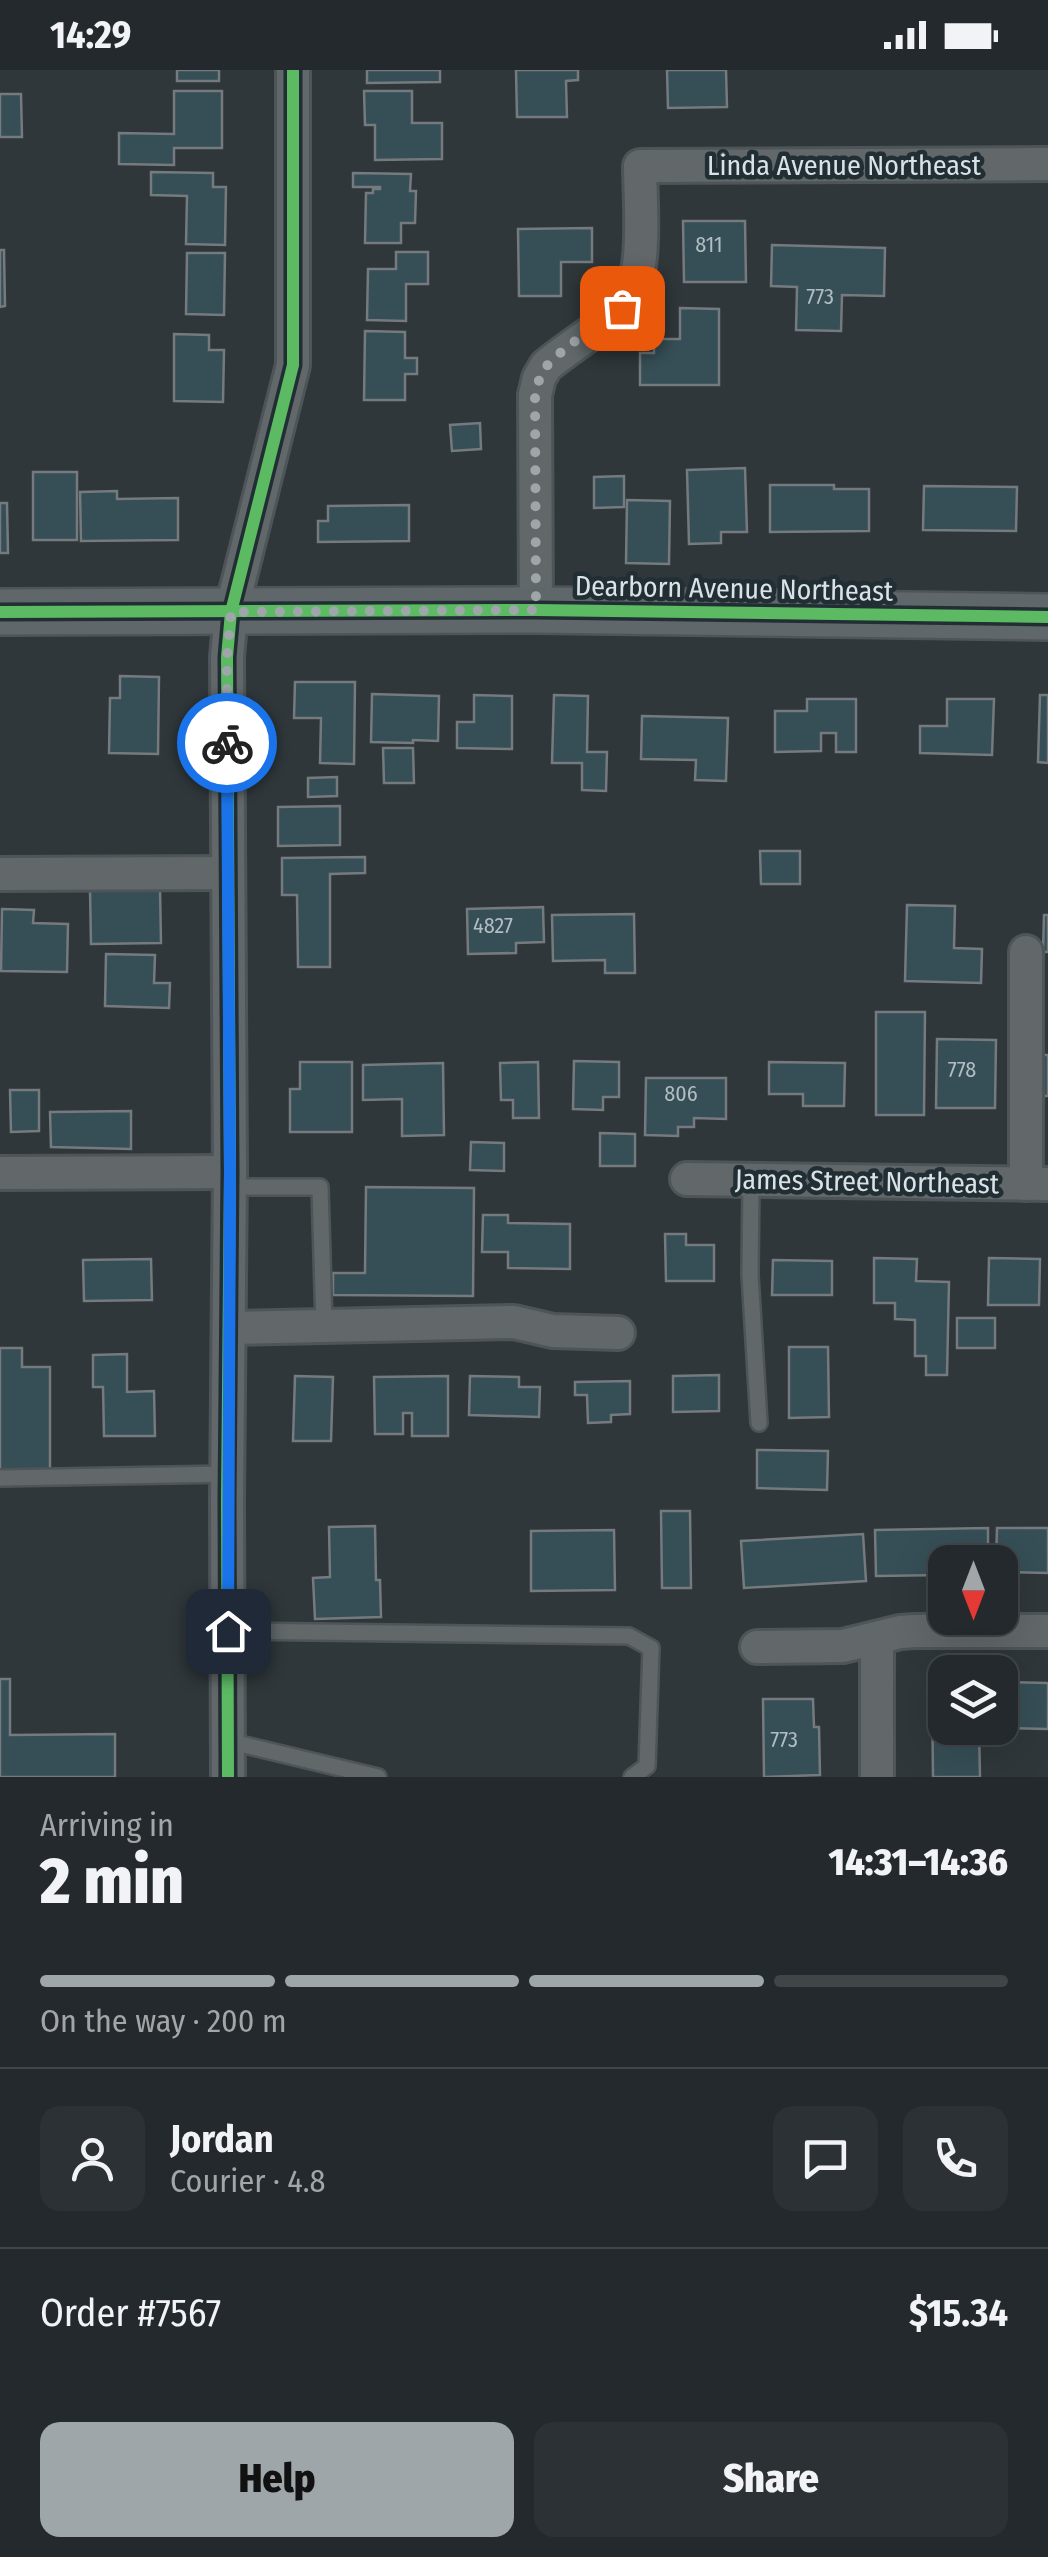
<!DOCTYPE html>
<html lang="en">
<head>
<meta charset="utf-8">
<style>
  :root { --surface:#23292c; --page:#2b3134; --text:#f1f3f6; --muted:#a3a6a9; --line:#404548; --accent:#9ea6aa }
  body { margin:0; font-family:"Fira Sans Condensed",sans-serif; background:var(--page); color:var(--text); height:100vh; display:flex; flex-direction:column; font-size:38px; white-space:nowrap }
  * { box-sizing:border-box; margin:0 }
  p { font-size:32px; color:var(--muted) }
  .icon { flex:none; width:55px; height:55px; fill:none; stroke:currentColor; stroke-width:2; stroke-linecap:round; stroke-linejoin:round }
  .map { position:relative; height:1707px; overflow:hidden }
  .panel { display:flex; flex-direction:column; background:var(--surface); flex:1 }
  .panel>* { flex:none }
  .needle { width:65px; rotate:180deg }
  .fabs { position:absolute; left:928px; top:1475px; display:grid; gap:20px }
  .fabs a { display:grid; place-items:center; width:90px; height:90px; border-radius:20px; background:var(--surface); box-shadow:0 10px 40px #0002,0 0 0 2px var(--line); font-size:50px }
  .pin { position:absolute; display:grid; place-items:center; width:85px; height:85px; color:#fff; margin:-42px; border-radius:20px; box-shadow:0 5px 15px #0006 }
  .courier { position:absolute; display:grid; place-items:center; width:100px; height:100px; margin:-50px; border:8px solid #1a73e8; border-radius:50%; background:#fff; color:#222; box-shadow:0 2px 12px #0007 }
  .summary em { font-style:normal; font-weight:800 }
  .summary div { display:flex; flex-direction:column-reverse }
  .summary { display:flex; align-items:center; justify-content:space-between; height:170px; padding:0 40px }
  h1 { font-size:65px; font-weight:800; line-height:75px }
  .bar { display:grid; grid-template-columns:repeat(4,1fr); gap:15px 10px; align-content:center; height:120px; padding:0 40px }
  .bar i { height:12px; border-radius:8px; background:var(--line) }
  .bar .selected { background:var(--accent) }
  .bar p { grid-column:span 4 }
  .line { display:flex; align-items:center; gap:25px; padding:0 40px; border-top:2px solid var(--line) }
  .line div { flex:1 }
  .round { display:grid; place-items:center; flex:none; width:105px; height:105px; border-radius:20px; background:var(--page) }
  .primary-button { display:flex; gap:20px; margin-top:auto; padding:20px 40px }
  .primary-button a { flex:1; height:115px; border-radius:20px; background:var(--accent); color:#111; font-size:40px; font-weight:800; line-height:115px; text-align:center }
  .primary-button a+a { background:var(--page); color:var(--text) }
  .status { display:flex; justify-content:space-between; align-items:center; height:70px; padding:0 50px; background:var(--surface); direction:ltr }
  .status svg { height:28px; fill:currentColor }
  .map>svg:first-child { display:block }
</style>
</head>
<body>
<div class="status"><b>14:29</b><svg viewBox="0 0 49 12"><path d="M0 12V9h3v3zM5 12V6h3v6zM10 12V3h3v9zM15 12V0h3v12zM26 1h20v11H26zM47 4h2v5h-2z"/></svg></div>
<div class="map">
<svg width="1048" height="1707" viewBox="0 0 1048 1707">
  <rect width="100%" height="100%" fill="#2f373a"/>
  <g fill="#364e56" stroke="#747a7d" stroke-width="2.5">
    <rect x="177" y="0" width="42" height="11"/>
    <polygon points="367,0 440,0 440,12 367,13"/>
    <polygon points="516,0 578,0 578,10 566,11 567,47 517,47"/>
    <polygon points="667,0 726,0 727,37 668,38"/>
    <polygon points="174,21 222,21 222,78 174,78 174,95 119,94 119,63 174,64"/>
    <polygon points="364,21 412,21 412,53 442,53 442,89 375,90 375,55 365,55"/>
    <polygon points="0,24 21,24 22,67 0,67"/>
    <polygon points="151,102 213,103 213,117 226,117 225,175 186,174 187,126 151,125"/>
    <polygon points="353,103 411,104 410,121 416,121 415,153 401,153 401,173 365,173 366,123 373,123 373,119 380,119 380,117 353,117"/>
    <polygon points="683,151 745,151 746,212 684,212"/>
    <polygon points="592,158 592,192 561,192 561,226 519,226 518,159"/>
    <polygon points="772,175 885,178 884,226 842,225 841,261 796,260 797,217 771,216"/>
    <polygon points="0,180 4,180 5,236 0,237"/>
    <polygon points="396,182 428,182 428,214 406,214 406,251 367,250 368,199 396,199"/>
    <polygon points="187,183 225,183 224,245 186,244"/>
    <polygon points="680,238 719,239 719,315 640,315 640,283 654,283 654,269 680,269"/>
    <polygon points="365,261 405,262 405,288 417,288 417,304 405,304 405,330 364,330"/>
    <polygon points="174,264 209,265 209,280 224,280 223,332 174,331"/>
    <polygon points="480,353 481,379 452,381 450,355"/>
    <polygon points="745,398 747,462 721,462 721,473 689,474 687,400"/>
    <rect x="33" y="402" width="44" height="68"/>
    <polygon points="624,406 624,437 594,438 594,407"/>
    <polygon points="770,415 834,415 834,419 869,419 869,461 770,462"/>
    <polygon points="924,416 1017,417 1016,461 923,460"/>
    <polygon points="117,421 117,429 178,428 178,470 81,471 80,422"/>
    <polygon points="627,430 670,431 669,494 626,493"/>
    <polygon points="0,433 7,433 8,483 0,483"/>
    <polygon points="409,435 409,471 318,472 318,451 328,451 328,436"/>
    <polygon points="120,606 159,607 158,684 109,683 110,628 120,628"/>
    <polygon points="295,612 355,612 354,694 320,693 321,648 294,648"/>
    <polygon points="372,624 439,626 438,671 413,670 413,673 371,672"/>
    <polygon points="474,625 512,626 512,679 457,678 457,652 474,652"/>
    <polygon points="554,625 588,626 587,682 607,682 606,721 582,720 582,693 552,693"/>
    <polygon points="1040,625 1048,625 1048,693 1038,692"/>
    <polygon points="807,629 856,629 856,682 836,682 836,663 821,663 821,681 775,682 775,641 807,641"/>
    <polygon points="947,629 994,629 992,685 920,683 920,656 947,656"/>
    <polygon points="642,646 728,648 726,711 695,710 696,690 641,689"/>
    <polygon points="383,678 413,678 414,713 384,713"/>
    <polygon points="337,707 337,726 308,727 308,708"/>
    <polygon points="340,736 340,775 278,776 278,737"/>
    <polygon points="760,781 800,781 800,814 761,814"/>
    <polygon points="365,787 365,803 330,804 330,897 298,897 297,825 282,825 282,788"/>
    <polygon points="160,818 161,873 91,874 90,820"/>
    <polygon points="907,835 955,836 954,878 982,879 981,913 905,911"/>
    <polygon points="543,837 544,872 516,873 516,883 468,884 467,839"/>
    <polygon points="2,839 34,840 33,853 68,854 67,902 1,901"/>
    <polygon points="634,844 635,903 605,903 605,890 553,891 552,845"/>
    <polygon points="1044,845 1048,845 1048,882 1043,882"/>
    <polygon points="106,884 155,885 154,913 170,913 169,938 105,936"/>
    <polygon points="876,942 925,942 924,1045 876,1045"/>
    <polygon points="937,969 996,970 995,1038 936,1038"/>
    <polygon points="1042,985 1048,985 1048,1026 1043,1026"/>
    <polygon points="574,991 619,992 619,1027 603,1027 603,1040 573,1039"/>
    <polygon points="300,992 352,992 352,1062 290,1062 290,1019 300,1019"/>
    <polygon points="538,992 539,1048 513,1048 513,1030 501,1030 500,993"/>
    <polygon points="769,992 845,993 844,1036 803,1036 803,1024 769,1024"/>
    <polygon points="443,993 444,1065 402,1066 402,1029 363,1030 363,995"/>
    <polygon points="646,1008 726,1008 726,1049 694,1048 694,1057 678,1057 678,1066 645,1065"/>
    <polygon points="10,1020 39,1020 39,1061 11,1062"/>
    <polygon points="131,1041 131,1079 51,1077 50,1042"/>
    <polygon points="600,1063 635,1064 635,1096 600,1096"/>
    <polygon points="471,1072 504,1073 504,1101 470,1100"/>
    <polygon points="366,1117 474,1118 473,1226 333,1225 333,1203 365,1203"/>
    <polygon points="483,1145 508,1145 508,1153 570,1154 570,1199 508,1198 508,1182 482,1182"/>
    <polygon points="665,1164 686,1164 686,1175 714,1175 714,1211 666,1211"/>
    <polygon points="874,1188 917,1189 916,1211 949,1212 947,1305 926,1305 926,1286 915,1286 915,1250 895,1249 895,1233 874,1233"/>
    <polygon points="989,1188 1040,1189 1039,1235 988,1235"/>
    <polygon points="151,1189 152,1230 84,1231 83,1190"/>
    <polygon points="773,1190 832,1191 832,1225 772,1225"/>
    <rect x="957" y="1248" width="38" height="30"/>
    <polygon points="789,1277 828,1277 829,1347 789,1348"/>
    <polygon points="0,1278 22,1278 22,1297 50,1297 50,1401 0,1401"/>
    <polygon points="127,1284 127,1322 154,1321 155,1366 104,1366 103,1317 93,1317 93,1285"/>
    <polygon points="719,1305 719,1341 673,1342 673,1306"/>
    <polygon points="295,1306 333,1307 331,1371 293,1371"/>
    <polygon points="448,1306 448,1366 412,1366 412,1343 403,1343 403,1364 375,1364 374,1307"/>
    <polygon points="470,1306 519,1307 519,1317 540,1317 539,1347 469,1345"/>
    <polygon points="630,1311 630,1344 611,1345 611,1352 588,1353 587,1325 575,1325 575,1312"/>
    <polygon points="757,1380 828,1381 827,1420 757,1418"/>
    <polygon points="661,1441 690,1441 691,1518 662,1518"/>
    <polygon points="375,1456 376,1510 380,1510 381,1547 315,1549 313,1508 330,1507 329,1457"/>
    <polygon points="988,1458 988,1492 945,1492 945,1505 876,1506 875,1460"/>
    <polygon points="997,1458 1048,1458 1048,1503 1000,1502 1000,1492 996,1492"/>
    <polygon points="614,1460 615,1520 531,1521 531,1461"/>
    <polygon points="863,1464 866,1511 744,1518 741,1471"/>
    <polygon points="0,1609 10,1609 10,1665 115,1664 115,1707 0,1707"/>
    <polygon points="1000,1612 1048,1613 1048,1659 997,1658 1000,1658"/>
    <polygon points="932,1617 945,1617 945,1658 979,1658 980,1707 933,1707"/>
    <polygon points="763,1629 813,1629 814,1657 819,1657 820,1705 764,1707"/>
  </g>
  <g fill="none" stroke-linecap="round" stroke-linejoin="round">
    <defs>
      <g id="lane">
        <polyline points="751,1110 750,1205 759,1353"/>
        <polyline points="230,1117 320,1117 324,1255"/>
        <polyline points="0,1408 228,1404"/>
        <polyline points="228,1561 629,1566 651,1578 647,1696 632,1707"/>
        <polyline points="228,1671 378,1707"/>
      </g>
      <g id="street">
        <path d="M536,540L535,325L539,308L546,296C570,276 598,260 621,239C649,213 640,134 640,96L1048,94"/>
        <polyline points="0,804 227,803"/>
        <polyline points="1026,882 1026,1114"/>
        <polyline points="0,1103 230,1102"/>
        <polyline points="687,1109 1048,1114"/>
        <polyline points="229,1258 514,1252 553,1261 618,1263"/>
        <polyline points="877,1568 877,1707"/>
        <polyline points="757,1577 843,1576 900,1562 915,1561 1048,1561"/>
        <polyline points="228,1707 227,1430 230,1102 227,587 231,542 293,295 293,0"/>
      </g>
      <polyline id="secondary" points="0,542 536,540 1048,547"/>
    </defs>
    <use href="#lane" stroke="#4e5558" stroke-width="20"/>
    <use href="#street" stroke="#4e5558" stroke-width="38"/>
    <use href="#secondary" stroke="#4e5558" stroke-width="50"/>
    <use href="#lane" stroke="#62686a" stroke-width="15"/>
    <use href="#street" stroke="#62686a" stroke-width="32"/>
    <use href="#secondary" stroke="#60676b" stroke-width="45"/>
    <defs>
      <g id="cycleway">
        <polyline points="0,542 536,540 1048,547"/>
        <polyline points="228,1707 227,1430 230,1102 227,587 231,542 293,295 293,0"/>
      </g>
    </defs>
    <use href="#cycleway" stroke="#212e34" stroke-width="19"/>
    <use href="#cycleway" stroke="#5cba63" stroke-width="12"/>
  </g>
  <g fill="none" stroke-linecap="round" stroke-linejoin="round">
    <path stroke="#9ea6aa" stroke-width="10" stroke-dasharray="0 18" d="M227,673V587L231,542L536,540L535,325C537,316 539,309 543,301C557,280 601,254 622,238"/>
    <polyline stroke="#1a73e8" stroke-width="12" points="227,673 230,1102 228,1561"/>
  </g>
  <g text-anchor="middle" stroke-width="9" stroke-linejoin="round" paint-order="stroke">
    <g font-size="22" fill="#b1bdc2">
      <text x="709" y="182">811</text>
      <text x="820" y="234">773</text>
      <text x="493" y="863">4827</text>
      <text x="962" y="1007">778</text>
      <text x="681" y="1031">806</text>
      <text x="784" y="1677">773</text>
    </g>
    <g font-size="28" fill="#dae2e6" stroke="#212e34">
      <text x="844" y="105">Linda Avenue Northeast</text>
      <text transform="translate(734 518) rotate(1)" y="10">Dearborn Avenue Northeast</text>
      <text transform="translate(867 1111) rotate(1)" y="10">James Street Northeast</text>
    </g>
  </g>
</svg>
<div class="fabs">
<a><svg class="needle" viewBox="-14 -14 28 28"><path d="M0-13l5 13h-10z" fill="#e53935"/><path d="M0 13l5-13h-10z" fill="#a3a6a9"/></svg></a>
<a><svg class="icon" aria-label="layers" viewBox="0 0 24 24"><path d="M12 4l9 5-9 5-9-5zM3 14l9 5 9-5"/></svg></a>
</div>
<div class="pin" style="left:622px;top:238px;background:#ea580c"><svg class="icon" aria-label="bag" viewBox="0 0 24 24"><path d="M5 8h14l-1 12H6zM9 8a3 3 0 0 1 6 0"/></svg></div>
<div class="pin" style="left:228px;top:1561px;background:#1f2937"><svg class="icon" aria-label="home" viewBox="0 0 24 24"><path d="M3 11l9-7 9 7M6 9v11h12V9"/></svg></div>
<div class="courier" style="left:227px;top:673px"><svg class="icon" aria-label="bike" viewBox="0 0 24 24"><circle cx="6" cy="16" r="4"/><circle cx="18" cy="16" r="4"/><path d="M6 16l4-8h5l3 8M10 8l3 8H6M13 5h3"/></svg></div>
</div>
<section class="panel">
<div class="summary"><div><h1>2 min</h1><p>Arriving in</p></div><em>14:31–14:36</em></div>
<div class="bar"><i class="selected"></i><i class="selected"></i><i class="selected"></i><i></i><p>On the way · 200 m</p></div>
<div class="line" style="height:180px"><a class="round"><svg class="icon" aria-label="person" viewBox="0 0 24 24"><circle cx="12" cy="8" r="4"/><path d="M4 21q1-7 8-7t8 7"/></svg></a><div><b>Jordan</b><p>Courier · 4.8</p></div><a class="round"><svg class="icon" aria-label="chat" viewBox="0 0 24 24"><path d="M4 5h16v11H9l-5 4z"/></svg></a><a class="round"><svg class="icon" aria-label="phone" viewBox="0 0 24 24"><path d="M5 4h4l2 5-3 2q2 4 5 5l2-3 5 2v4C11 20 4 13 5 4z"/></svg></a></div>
<div class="line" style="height:130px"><div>Order #7567</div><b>$15.34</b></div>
<div class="primary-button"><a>Help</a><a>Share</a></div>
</section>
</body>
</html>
